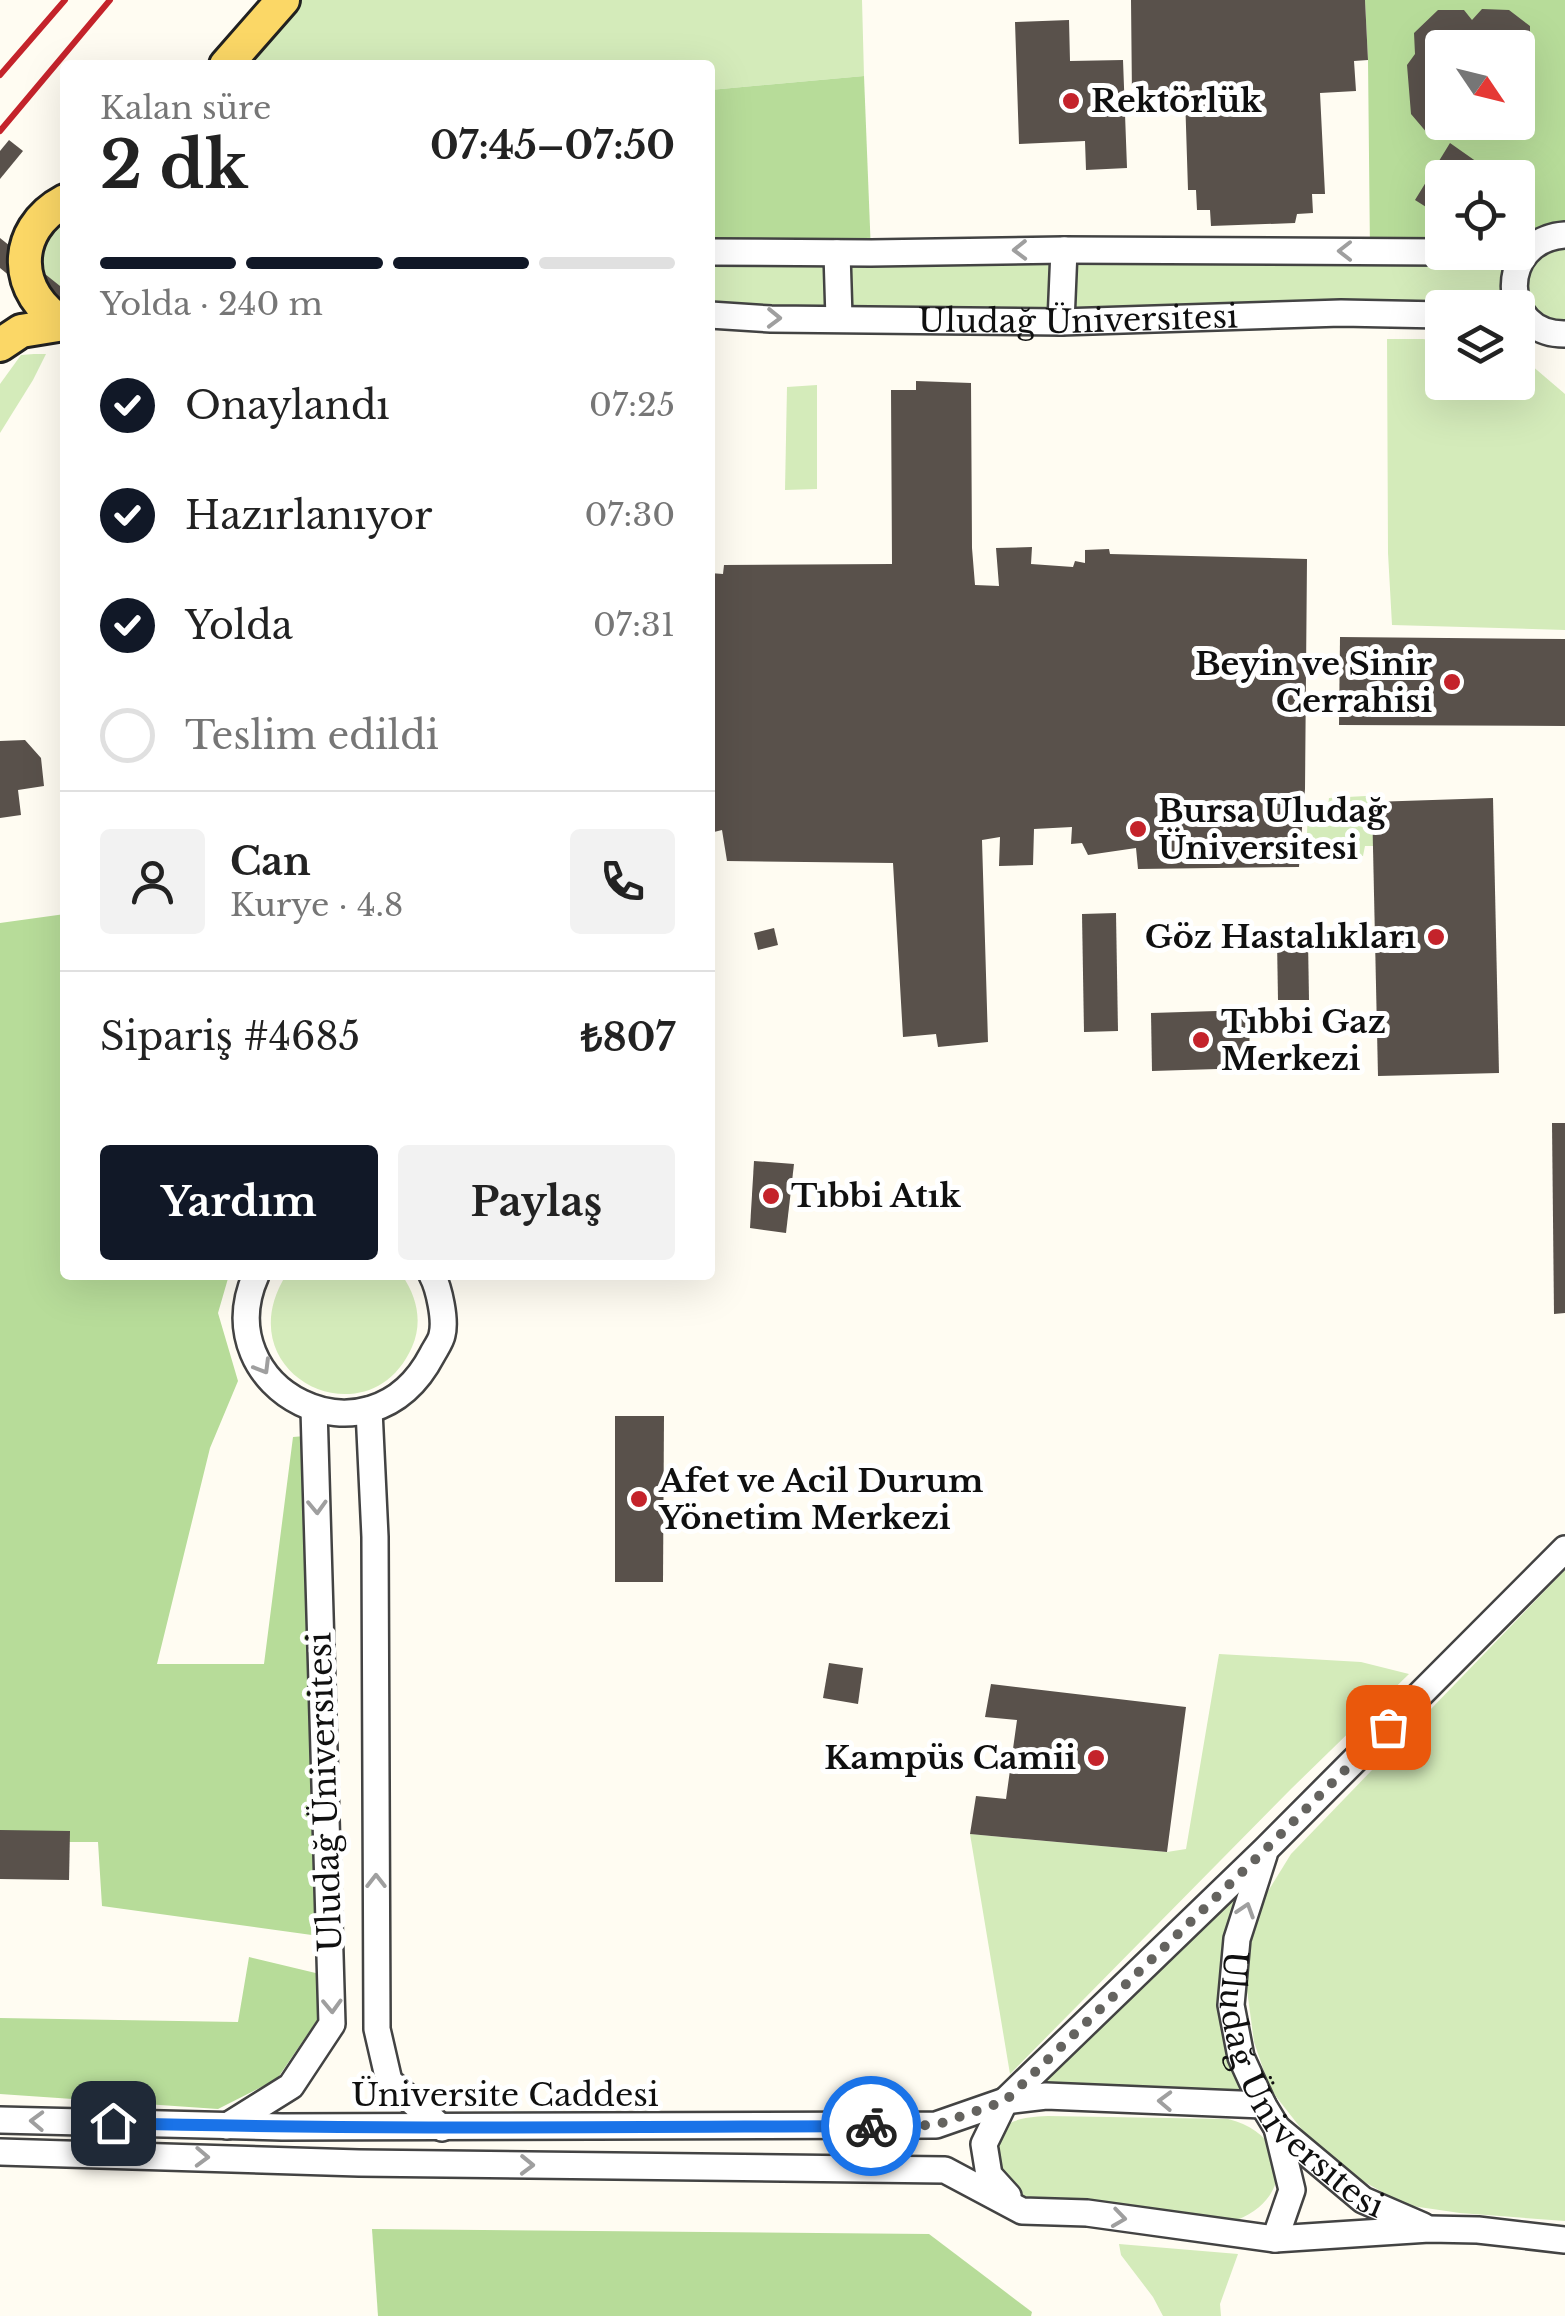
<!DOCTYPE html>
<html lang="tr">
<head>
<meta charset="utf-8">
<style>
  :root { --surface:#fff; --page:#f2f2f2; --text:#222; --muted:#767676; --line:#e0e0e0; --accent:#111827 }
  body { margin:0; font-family:"Libre Baskerville",serif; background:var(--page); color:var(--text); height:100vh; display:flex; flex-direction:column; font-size:38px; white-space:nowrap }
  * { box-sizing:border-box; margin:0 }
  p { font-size:32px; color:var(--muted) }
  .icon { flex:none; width:55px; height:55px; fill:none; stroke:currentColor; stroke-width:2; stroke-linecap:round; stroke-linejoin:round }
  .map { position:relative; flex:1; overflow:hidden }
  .sheet { position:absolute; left:60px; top:60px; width:655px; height:1220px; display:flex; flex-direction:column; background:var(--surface); border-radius:10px; box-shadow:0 10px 40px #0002 }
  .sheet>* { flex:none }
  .needle { width:65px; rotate:125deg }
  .fabs { position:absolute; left:1425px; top:30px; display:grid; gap:20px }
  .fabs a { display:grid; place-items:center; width:110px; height:110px; border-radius:10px; background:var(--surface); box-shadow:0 10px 40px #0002; font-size:50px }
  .pin { position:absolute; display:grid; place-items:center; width:85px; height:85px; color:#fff; margin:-42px; border-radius:20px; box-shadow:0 5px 15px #0006 }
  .courier { position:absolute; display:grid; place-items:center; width:100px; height:100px; margin:-50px; border:8px solid #1a73e8; border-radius:50%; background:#fff; color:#222; box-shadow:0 2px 12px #0007 }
  .headline em { font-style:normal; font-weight:800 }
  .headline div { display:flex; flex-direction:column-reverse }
  .headline { display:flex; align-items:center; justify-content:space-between; height:170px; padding:0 40px }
  h1 { font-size:65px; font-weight:800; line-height:75px }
  .bar { display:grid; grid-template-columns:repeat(4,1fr); gap:15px 10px; align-content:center; height:120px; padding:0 40px }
  .bar i { height:12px; border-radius:8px; background:var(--line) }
  .bar .current { background:var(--accent) }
  .bar p { grid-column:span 4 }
  .line { display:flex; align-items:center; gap:25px; padding:0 40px; border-top:2px solid var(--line) }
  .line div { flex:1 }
  .round { display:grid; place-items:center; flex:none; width:105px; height:105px; border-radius:10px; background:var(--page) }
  ol { padding:0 40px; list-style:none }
  li { display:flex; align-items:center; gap:30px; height:110px }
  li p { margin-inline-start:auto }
  li .icon { padding:10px; border-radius:50%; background:var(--accent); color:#fff; stroke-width:4 }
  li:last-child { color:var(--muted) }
  li i { width:55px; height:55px; border:5px solid var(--line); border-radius:50% }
  .button { display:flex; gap:20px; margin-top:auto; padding:20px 40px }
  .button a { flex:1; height:115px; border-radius:10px; background:var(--accent); color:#fff; font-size:40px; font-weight:800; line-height:115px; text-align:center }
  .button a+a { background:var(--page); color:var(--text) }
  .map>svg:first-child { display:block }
</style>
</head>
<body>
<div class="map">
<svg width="1565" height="2316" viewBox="0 0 1565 2316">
  <rect width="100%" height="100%" fill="#fffcf2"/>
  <g fill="#d4ebba">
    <polygon points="283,0 862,0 864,76 710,90 710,65 226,65"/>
    <polygon points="65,212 65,309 38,274 41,238"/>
    <polygon points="1565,235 1565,334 1518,308 710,315 710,253 1525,252"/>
    <polygon points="1387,339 1423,339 1442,342 1442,382 1518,382 1518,354 1565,394 1565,630 1392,625 1388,553"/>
    <polygon points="34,354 46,354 33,380 0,433 0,384 21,355"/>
    <polygon points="817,385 817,489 785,490 787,387"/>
    <polygon points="1384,795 1385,846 1365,846 1363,856 1354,856 1353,860 1150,858 1148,849 1306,851 1308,814 1327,813 1329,798"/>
    <path d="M286,1275H402C417,1297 423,1322 412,1347C369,1445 224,1375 286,1275Z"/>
    <polygon points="1565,1570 1565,2221 1460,2213 1405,2205 1354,2176 1307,2136 1270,2089 1254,2042 1247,1990 1248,1941 1265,1896 1291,1854"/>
    <polygon points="1219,1654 1361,1662 1409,1674 1291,1789 1010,2074 970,1834 1167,1852 1186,1849"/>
    <polygon points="1265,1850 1231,2005 1263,2105 1005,2101"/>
    <path d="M1048,2116L1228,2119C1290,2134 1295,2197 1237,2220L1022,2211L989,2175C998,2130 997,2118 1048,2116Z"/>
    <polygon points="1119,2244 1238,2254 1220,2304 1221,2316 1163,2316 1153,2297 1121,2255"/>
  </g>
  <g fill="#b7dc99" fill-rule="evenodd">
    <path d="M1365,0H1565V233L1518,252V178H1442V252H1370L1368,60ZM1442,48H1518V122H1442Z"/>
    <polygon points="864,76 871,253 710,250 710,90"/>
    <polygon points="65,914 65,1275 229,1275 218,1313 238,1381 210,1448 157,1664 264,1664 293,1437 305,1436 319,1936 102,1906 98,1842 0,1842 0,923"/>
    <polygon points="249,1957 324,1975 324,2010 277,2079 218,2109 0,2094 0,2018 238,2022"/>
    <polygon points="372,2229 929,2234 1032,2312 1031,2316 378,2316"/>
  </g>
  <g fill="#59514b">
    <polygon points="1131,0 1365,0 1368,60 1354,61 1356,91 1320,93 1325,194 1312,194 1313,213 1297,214 1295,223 1211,226 1210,210 1197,210 1196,190 1188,190 1185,95 1132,97"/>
    <polygon points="1482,9 1509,10 1530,26 1530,55 1521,66 1530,76 1531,102 1518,117 1518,48 1442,48 1442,122 1473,122 1473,132 1428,134 1411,114 1407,65 1415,54 1414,33 1438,10 1464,10 1472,20"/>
    <polygon points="1069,20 1070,61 1123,60 1127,168 1086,170 1085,141 1019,144 1015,22"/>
    <polygon points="9,140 23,151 0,179 0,151"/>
    <polygon points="1450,143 1487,169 1482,178 1442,178 1442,217 1415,200"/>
    <polygon points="0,238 65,290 65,321 0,268"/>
    <polygon points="916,381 971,383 972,548 975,585 999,586 996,548 1032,547 1031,564 1073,567 1075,561 1085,563 1085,550 1109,549 1110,554 1307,559 1305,789 1299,867 1138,869 1136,848 1088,855 1082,843 1071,844 1072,827 1034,829 1033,865 999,866 1000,837 982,840 988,1042 938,1047 936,1034 903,1037 893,863 727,861 722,830 714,832 713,881 710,881 710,573 723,574 724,565 892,564 891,390 916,390"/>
    <polygon points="1340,637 1565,639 1565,726 1339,725"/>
    <polygon points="25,740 41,758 44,786 18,790 21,815 0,818 0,741"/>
    <polygon points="1493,798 1499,1073 1378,1076 1372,802"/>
    <polygon points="1116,913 1118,1031 1084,1032 1082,914"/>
    <polygon points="774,928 778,945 758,950 754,933"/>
    <polygon points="1277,940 1308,940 1309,1000 1278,1000"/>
    <polygon points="1249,1010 1250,1068 1152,1071 1151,1013"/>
    <polygon points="1552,1123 1565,1123 1565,1313 1554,1314"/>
    <polygon points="754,1161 794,1164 786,1233 750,1228"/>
    <polygon points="615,1416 664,1416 663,1582 615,1582"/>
    <polygon points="829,1663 863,1668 858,1704 823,1698"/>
    <polygon points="991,1684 1186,1707 1167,1852 970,1834 976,1796 1006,1799 1017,1720 985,1717"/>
    <polygon points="0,1830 70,1831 69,1880 0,1879"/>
  </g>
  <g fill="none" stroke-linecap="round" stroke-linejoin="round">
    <defs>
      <g id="minor">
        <path d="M1565,235C1496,240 1499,335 1565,334"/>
        <polyline points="710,252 871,253 1064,250 1442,252"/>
        <polyline points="837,253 839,318"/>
        <path id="s1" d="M710,315L771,319L1061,322L1341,313L1442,315"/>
        <polyline points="1061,322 1064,250"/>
        <path d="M256,1275C205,1389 369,1475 432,1355C435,1349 441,1341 442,1335C446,1320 439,1288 432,1275"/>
        <polyline points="369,1410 375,1537 377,2029 389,2081 442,2128"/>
        <path id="s2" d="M1264,1855L1237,1939L1231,2005L1241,2057L1263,2105L1277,2128L1363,2200L1423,2226"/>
        <polyline points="0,2120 282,2127 936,2125 1005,2101 1046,2096 1263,2105"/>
        <polyline points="227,2126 291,2086 332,2024 314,1409"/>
        <polyline points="0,2152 359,2163 945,2170 1022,2211 1087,2213 1275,2239 1429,2229 1478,2230 1565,2240"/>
        <polyline points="1008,2196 989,2175 984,2144 1005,2101 1265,1850 1565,1549"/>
        <polyline points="1275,2239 1292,2190 1277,2128"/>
      </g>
      <g id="major">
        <polyline points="226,65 283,0"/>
        <path d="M65,201C10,230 13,295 65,324"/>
        <polyline points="0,345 21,331 64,324"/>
      </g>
    </defs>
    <use href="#minor" stroke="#434343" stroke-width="30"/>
    <use href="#major" stroke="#212121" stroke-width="38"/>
    <use href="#minor" stroke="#fff" stroke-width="25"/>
    <use href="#major" stroke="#fbd766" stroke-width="32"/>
    <g stroke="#c4232b" stroke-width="6">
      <polyline points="0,75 65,0"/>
      <polyline points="0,131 110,0"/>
    </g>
  </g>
  <defs><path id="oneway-chevron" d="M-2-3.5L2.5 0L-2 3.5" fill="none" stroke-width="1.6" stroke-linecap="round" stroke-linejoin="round" transform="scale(2.5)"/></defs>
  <g stroke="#9f9f9f">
    <use href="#oneway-chevron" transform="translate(1020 250) rotate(179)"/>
    <use href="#oneway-chevron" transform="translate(1345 251) rotate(-180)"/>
    <use href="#oneway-chevron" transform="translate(774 318) rotate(1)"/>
    <use href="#oneway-chevron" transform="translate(263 1367) rotate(59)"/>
    <use href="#oneway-chevron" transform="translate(317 1507) rotate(88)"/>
    <use href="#oneway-chevron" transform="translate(376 1881) rotate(-90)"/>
    <use href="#oneway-chevron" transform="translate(1246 1910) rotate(-72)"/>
    <use href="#oneway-chevron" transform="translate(332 2006) rotate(88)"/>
    <use href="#oneway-chevron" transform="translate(1165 2101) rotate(-178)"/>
    <use href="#oneway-chevron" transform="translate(37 2121) rotate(-178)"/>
    <use href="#oneway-chevron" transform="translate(202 2157) rotate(2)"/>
    <use href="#oneway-chevron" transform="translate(527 2165) rotate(1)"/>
    <use href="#oneway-chevron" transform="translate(1119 2218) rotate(8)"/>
  </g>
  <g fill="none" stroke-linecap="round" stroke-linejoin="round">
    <polyline stroke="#64635f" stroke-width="10" stroke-dasharray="0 18" points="871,2126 936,2125 1005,2101 1265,1850 1388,1727"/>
    <path stroke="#1a73e8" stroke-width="12" d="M113,2123C366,2130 618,2127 871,2126"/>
  </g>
  <g fill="#c4232b" stroke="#fff" stroke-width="4">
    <circle cx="1071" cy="101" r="10"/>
    <circle cx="1452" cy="682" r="10"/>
    <circle cx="1138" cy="829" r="10"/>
    <circle cx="1436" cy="937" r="10"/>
    <circle cx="1201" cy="1040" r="10"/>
    <circle cx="771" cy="1196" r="10"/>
    <circle cx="639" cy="1499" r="10"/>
    <circle cx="1096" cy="1758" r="10"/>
  </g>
  <g text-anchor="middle" stroke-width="10" stroke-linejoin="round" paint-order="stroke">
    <g font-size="32" font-weight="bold" fill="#101010" stroke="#fff" text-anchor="start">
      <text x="1091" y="112">Rektörlük</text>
      <text x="1432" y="675" text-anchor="end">Beyin ve Sinir<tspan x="1432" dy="37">Cerrahisi</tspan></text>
      <text x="1158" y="822">Bursa Uludağ<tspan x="1158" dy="37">Üniversitesi</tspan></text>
      <text x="1416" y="948" text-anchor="end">Göz Hastalıkları</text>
      <text x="1221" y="1033">Tıbbi Gaz<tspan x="1221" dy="37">Merkezi</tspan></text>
      <text x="791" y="1207">Tıbbi Atık</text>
      <text x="659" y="1492">Afet ve Acil Durum<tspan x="659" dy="37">Yönetim Merkezi</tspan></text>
      <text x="1076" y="1769" text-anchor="end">Kampüs Camii</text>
    </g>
    <g font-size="32" fill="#101010" stroke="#fff">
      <text dy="11" stroke="none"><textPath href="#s1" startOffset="368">Uludağ Üniversitesi</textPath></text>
      <text transform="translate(325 1792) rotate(-92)" y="11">Uludağ Üniversitesi</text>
      <text dy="11" stroke="none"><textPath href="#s2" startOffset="260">Uludağ Üniversitesi</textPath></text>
      <text x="505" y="2106">Üniversite Caddesi</text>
    </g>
  </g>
</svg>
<div class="fabs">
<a><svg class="needle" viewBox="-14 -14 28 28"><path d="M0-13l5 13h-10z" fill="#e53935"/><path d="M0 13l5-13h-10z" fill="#767676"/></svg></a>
<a><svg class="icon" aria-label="locate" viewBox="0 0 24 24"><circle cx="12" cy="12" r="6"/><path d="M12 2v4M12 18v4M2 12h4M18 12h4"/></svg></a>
<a><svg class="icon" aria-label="layers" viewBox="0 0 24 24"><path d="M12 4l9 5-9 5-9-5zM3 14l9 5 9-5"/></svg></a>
</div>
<div class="pin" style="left:1388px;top:1727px;background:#ea580c"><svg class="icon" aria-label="bag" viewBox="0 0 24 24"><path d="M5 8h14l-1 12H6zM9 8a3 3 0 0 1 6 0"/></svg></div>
<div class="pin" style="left:113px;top:2123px;background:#1f2937"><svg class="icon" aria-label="home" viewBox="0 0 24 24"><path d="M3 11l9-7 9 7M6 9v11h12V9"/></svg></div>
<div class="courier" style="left:871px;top:2126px"><svg class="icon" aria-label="bike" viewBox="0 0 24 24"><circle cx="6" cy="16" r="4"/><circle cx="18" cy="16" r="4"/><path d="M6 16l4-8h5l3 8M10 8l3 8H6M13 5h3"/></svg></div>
<section class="sheet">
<div class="headline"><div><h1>2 dk</h1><p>Kalan süre</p></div><em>07:45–07:50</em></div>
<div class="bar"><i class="current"></i><i class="current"></i><i class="current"></i><i></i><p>Yolda · 240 m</p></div>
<ol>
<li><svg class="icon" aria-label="check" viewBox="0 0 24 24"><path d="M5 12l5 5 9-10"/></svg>Onaylandı<p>07:25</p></li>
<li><svg class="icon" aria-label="check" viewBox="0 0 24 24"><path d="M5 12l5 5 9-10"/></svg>Hazırlanıyor<p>07:30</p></li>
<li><svg class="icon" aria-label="check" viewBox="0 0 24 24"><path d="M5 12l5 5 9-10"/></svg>Yolda<p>07:31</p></li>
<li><i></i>Teslim edildi</li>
</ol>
<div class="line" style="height:180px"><a class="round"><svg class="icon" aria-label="person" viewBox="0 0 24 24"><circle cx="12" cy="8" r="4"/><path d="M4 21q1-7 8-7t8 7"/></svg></a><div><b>Can</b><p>Kurye · 4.8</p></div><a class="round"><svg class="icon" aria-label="phone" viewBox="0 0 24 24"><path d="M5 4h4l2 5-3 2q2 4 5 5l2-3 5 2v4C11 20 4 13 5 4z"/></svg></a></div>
<div class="line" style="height:130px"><div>Sipariş #4685</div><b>₺807</b></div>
<div class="button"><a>Yardım</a><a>Paylaş</a></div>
</section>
</div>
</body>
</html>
